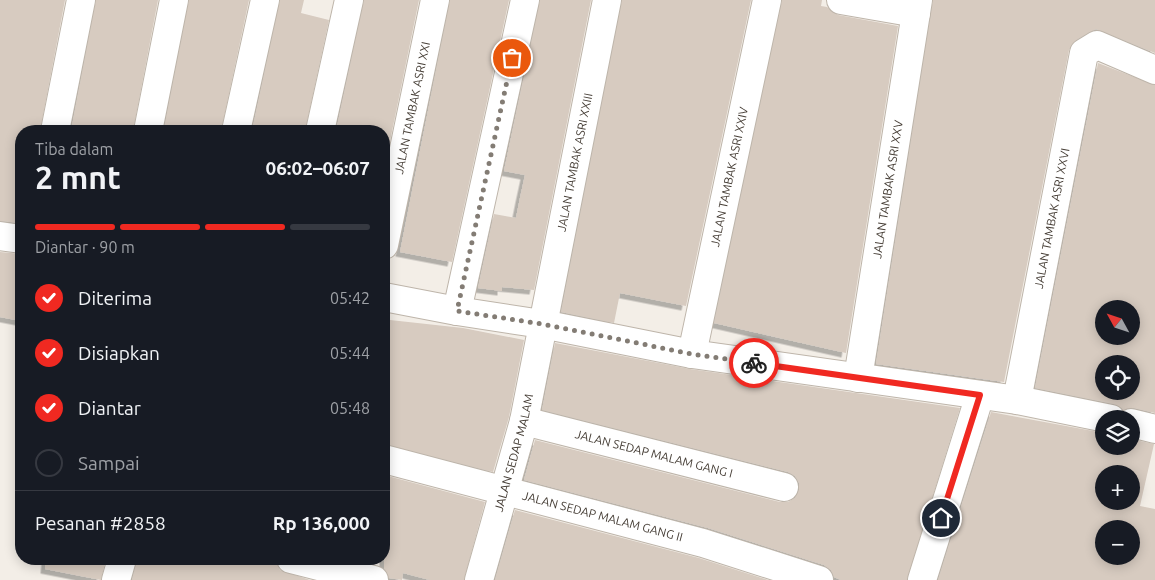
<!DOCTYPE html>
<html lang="id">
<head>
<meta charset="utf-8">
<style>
  :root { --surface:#171b24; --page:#20242c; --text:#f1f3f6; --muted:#9ea1a6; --line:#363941; --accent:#f02921 }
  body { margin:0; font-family:Ubuntu,sans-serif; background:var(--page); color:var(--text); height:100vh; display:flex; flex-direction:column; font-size:19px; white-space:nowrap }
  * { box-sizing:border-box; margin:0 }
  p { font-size:16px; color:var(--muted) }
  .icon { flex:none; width:28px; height:28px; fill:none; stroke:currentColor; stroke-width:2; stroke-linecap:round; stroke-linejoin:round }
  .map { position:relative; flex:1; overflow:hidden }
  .panel { position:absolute; left:15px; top:125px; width:375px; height:440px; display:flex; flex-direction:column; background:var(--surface); border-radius:20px; box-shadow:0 2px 12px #0003 }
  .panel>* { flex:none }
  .needle { width:32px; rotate:310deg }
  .tools { position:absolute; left:1095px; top:300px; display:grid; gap:10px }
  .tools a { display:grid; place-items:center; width:45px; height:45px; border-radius:50%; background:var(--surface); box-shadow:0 2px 12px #0003; font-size:25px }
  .pin { position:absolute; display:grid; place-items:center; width:42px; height:42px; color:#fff; margin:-21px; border:2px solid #fff; border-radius:50%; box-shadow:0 1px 5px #0007 }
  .courier { position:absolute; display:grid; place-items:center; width:50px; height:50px; margin:-25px; border:4px solid #f02921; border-radius:50%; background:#fff; color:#222; box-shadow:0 1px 6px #0007 }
  .headline em { font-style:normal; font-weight:600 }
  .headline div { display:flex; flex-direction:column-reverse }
  .headline { display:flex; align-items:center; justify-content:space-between; height:85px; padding:0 20px }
  h1 { font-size:32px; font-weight:600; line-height:38px }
  .bar { display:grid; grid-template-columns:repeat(4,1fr); gap:8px 5px; align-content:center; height:60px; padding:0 20px }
  .bar i { height:6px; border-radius:4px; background:var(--line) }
  .bar .on { background:var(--accent) }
  .bar p { grid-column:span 4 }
  .line { display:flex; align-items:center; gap:12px; padding:0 20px; border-top:1px solid var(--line) }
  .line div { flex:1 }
  ol { padding:0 20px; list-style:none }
  li { display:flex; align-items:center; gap:15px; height:55px }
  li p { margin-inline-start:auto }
  li .icon { padding:5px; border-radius:50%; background:var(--accent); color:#fff; stroke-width:4 }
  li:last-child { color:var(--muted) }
  li i { width:28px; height:28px; border:2px solid var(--line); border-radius:50% }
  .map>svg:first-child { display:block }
</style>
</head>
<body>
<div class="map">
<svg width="1155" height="580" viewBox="0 0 1155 580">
  <defs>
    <filter id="shadow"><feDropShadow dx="-4.5" dy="4.5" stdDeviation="0" flood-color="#0004"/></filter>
  </defs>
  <rect width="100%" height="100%" fill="#f3eee7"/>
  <g fill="#d7cbc0" fill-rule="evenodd" filter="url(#shadow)">
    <polygon points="0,0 65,0 40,131 21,131 21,223 0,221"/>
    <polygon points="96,0 158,0 133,131 71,131"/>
    <polygon points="189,0 249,0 221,131 174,131 164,129"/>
    <polygon points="280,0 304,0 301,13 329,20 305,131 252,131"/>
    <polygon points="364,0 419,0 384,170 384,131 336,131"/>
    <polygon points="450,0 509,0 452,262 400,252"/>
    <polygon points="540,0 591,0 534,290 502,287 502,291 478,288 494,214 516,218 520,198 525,175 504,171"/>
    <polygon points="622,0 751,0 686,306 620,293 614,323 561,312"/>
    <polygon points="782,0 822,0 821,6 827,7 838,15 898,26 846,353 714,323"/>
    <polygon points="933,0 1155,0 1155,53 1096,29 1076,40 1069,50 1004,382 876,364"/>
    <path d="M1098,63L1155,85V413L1134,408L1123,410L1114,404L1035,388ZM1104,309H1131V336H1104ZM1104,364H1131V391H1104Z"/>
    <polygon points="0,252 21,254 21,321 0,317"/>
    <polygon points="390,320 463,328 524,340 509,417 493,472 384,444 384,321"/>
    <polygon points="555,343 690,369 960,408 907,580 841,580 834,577 831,570 824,565 708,528 524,480 535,440 780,502 788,502 795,498 799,490 799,483 795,476 788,472 542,410"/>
    <path d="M991,412L1104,433V446H1131V439L1154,444L1140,506L1155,509V580H938ZM1104,474H1131V501H1104ZM1104,529H1131V556H1104Z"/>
    <polygon points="384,475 485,502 464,580 430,580 403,573 402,580 389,578 384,568"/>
    <polygon points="515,510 699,558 768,580 495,580"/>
    <polygon points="46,559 106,559 101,580 45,569"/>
    <polygon points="137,559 276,559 280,570 310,580 132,580"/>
  </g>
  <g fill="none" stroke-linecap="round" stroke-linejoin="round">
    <defs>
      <g id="minor">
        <polyline points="841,0 916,13"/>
        <polyline points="55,131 81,0"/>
        <polyline points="148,131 174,0"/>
        <polyline points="236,131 265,0"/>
        <polyline points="320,131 349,0"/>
        <polyline points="0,236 21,239"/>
        <path id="s1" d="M384,245L435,0"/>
        <polyline points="384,297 457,311 542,324 692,354 1017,400 1111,419"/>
        <polyline points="457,311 525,0"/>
        <path id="s2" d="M692,354L767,0"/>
        <path id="s3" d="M858,378L918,0"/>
        <path id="s4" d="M1017,400L1084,53L1097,45L1155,70"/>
        <path id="s5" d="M524,421L784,487"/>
        <polyline points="1131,423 1155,429"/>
        <path id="s6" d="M384,459L703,543L819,580"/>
        <polyline points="291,559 374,580"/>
        <polyline points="116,580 122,559"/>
        <path id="s7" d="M479,580L524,421L607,0"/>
        <polyline points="922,580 980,395"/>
      </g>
    </defs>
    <use href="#minor" stroke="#beb5aa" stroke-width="30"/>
    <use href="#minor" stroke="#fff" stroke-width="28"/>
  </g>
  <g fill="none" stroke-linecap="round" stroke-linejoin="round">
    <polyline stroke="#837c74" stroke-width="5" stroke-dasharray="0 9" points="512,58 457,311 542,324 692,354 754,363"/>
    <polyline stroke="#f02921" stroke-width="6" points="754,363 980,395 941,518"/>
  </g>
  <g text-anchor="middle" stroke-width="5" stroke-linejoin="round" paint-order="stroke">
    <g font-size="12" fill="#463e36" stroke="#fff">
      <text dy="4" stroke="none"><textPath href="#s1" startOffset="140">JALAN TAMBAK ASRI XXI</textPath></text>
      <text dy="4" stroke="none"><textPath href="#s7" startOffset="429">JALAN TAMBAK ASRI XXIII</textPath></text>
      <text dy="4" stroke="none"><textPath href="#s2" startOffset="181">JALAN TAMBAK ASRI XXIV</textPath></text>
      <text dy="4" stroke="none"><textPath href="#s3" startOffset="191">JALAN TAMBAK ASRI XXV</textPath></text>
      <text dy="4" stroke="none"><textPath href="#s4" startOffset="185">JALAN TAMBAK ASRI XXVI</textPath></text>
      <text dy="4" stroke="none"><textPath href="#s7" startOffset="132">JALAN SEDAP MALAM</textPath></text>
      <text dy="4" stroke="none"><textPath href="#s5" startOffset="134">JALAN SEDAP MALAM GANG I</textPath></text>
      <text dy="4" stroke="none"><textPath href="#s6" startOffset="226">JALAN SEDAP MALAM GANG II</textPath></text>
    </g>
  </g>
</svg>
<div class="tools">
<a><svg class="needle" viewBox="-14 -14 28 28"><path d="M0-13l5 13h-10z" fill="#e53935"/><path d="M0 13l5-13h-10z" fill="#9ea1a6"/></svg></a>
<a><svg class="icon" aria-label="locate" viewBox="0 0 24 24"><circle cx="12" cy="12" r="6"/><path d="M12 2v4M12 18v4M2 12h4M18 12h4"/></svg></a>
<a><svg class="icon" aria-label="layers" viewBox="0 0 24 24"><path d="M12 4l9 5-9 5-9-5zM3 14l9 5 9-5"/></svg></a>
<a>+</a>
<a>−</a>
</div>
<div class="pin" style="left:512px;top:58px;background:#ea580c"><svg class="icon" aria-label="bag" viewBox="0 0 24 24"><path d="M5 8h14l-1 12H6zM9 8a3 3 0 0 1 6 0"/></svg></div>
<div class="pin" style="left:941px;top:518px;background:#1f2937"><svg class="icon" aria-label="home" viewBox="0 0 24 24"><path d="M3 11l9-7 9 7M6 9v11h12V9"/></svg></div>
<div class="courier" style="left:754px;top:363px"><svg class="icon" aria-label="bike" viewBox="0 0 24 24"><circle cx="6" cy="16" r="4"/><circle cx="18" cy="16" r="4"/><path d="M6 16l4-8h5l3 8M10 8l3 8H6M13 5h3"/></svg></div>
<section class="panel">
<div class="headline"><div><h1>2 mnt</h1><p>Tiba dalam</p></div><em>06:02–06:07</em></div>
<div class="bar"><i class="on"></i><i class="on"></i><i class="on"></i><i></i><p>Diantar · 90 m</p></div>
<ol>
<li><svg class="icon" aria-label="check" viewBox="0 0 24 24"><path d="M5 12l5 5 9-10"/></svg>Diterima<p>05:42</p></li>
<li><svg class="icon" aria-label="check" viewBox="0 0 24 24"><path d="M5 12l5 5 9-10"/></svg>Disiapkan<p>05:44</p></li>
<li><svg class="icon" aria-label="check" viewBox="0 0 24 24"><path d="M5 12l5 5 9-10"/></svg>Diantar<p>05:48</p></li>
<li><i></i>Sampai</li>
</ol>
<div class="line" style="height:65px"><div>Pesanan #2858</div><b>Rp 136,000</b></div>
</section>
</div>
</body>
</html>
